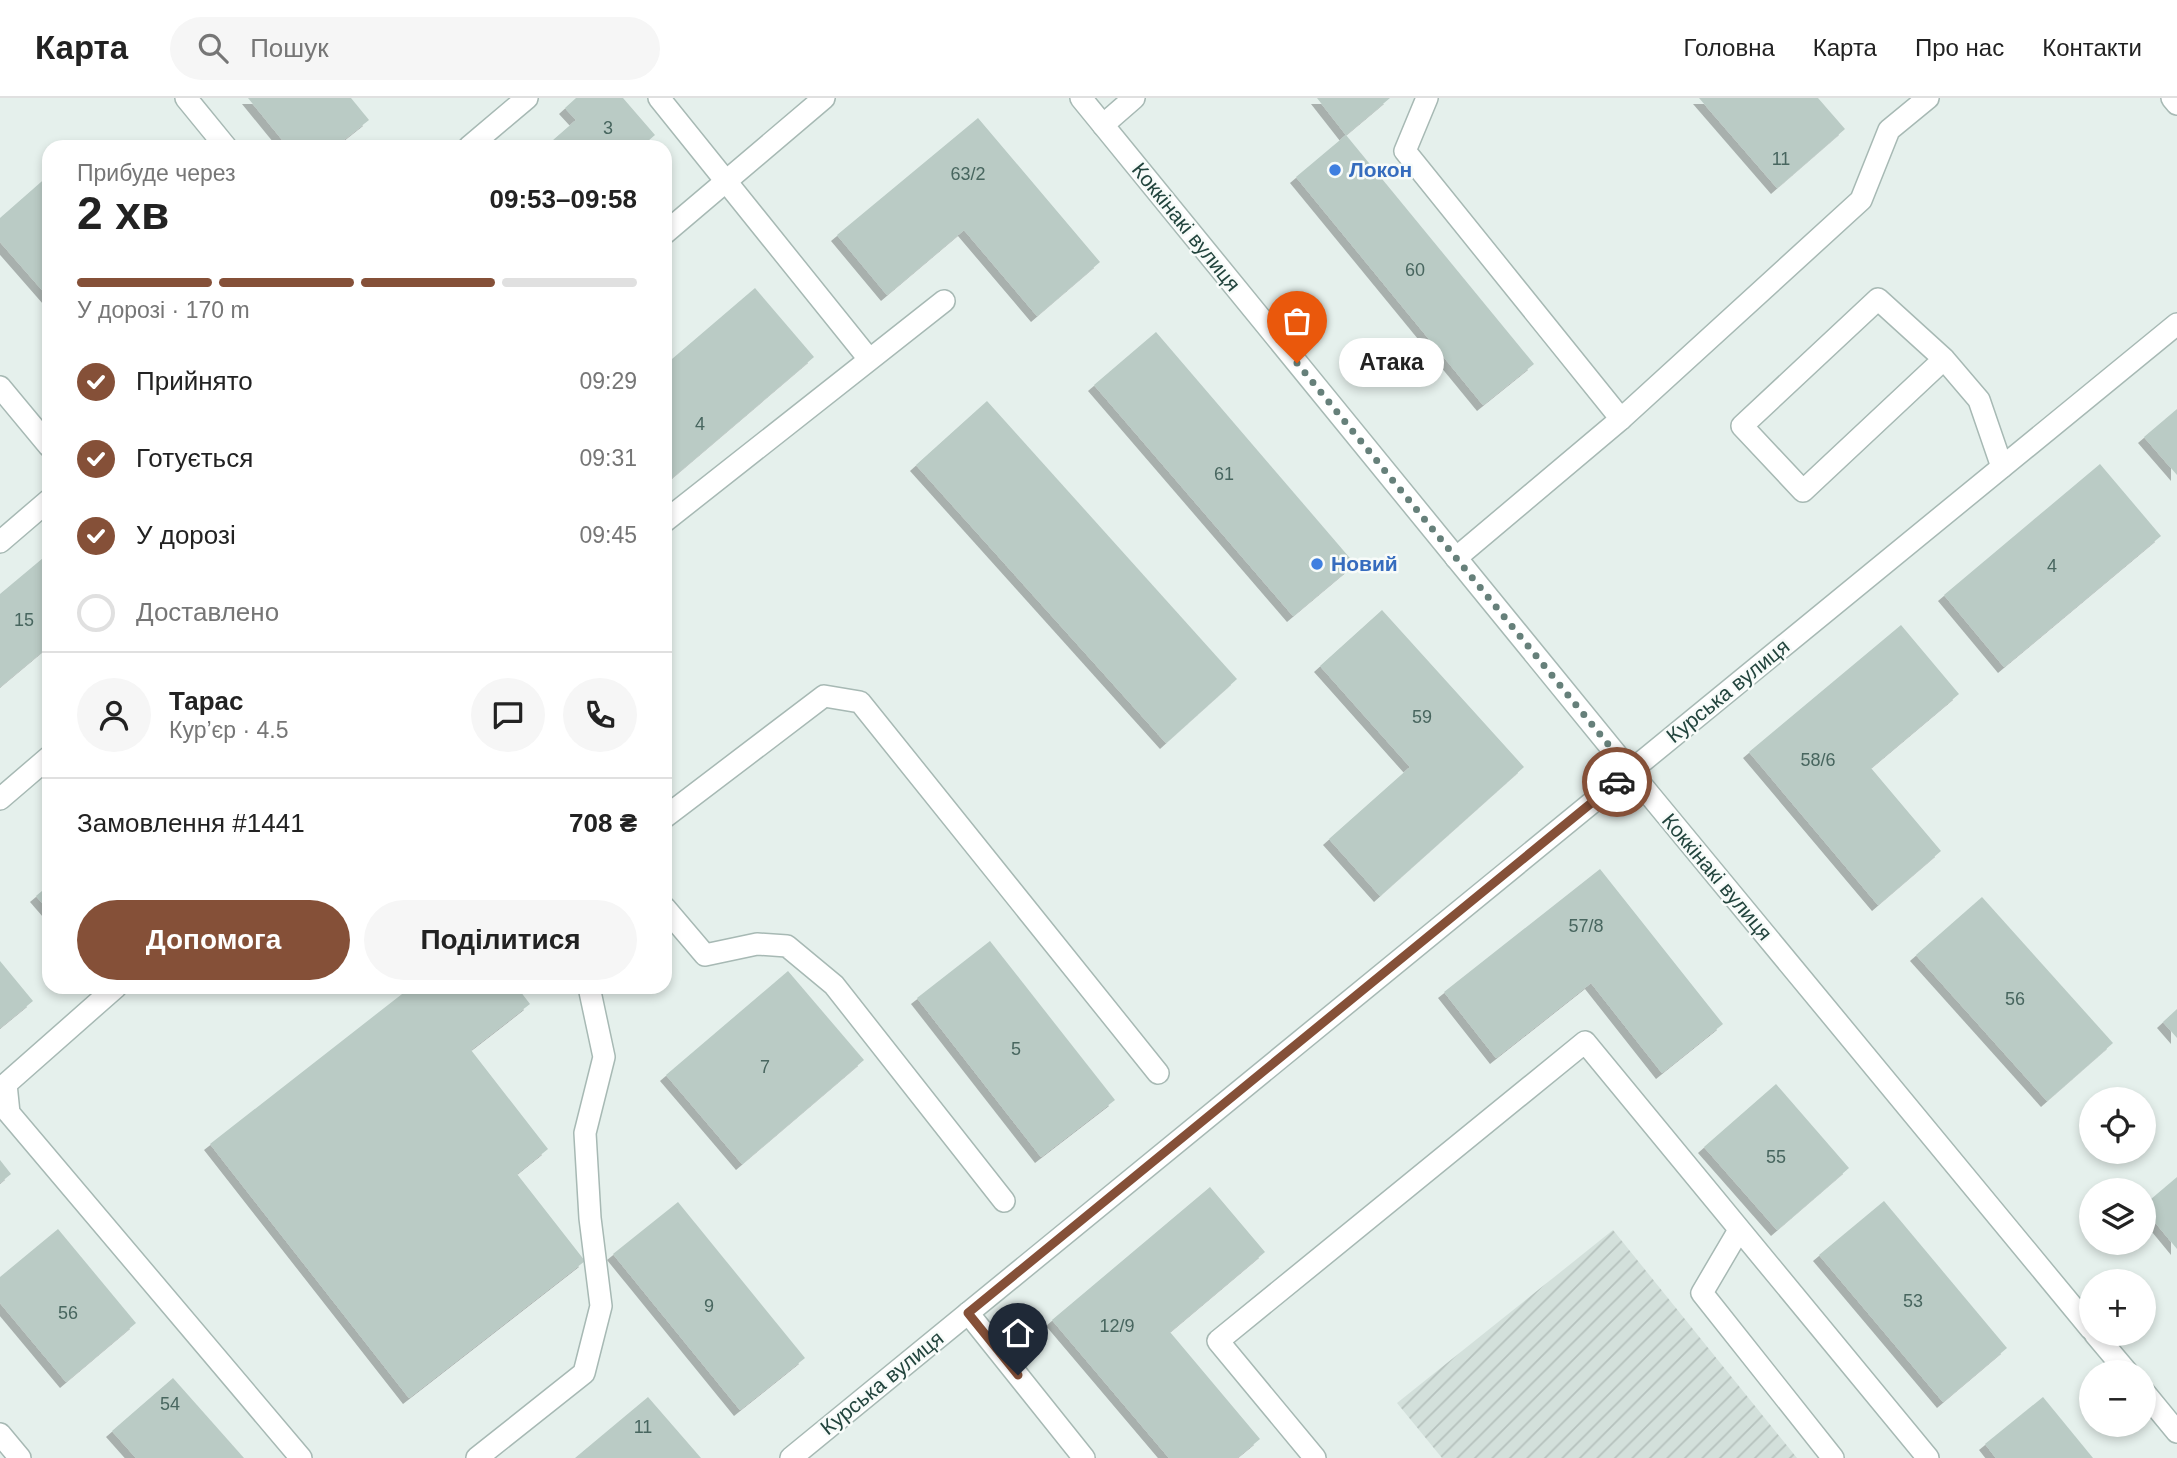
<!DOCTYPE html>
<html lang="uk">
<head>
<meta charset="utf-8">
<style>
  :root { --surface:#fff; --page:#f6f6f6; --text:#222; --muted:#767676; --line:#e0e0e0; --accent:#855038 }
  body { margin:0; font-family:Helvetica,sans-serif; background:var(--page); color:var(--text); height:100vh; display:flex; flex-direction:column; font-size:26px; white-space:nowrap }
  * { box-sizing:border-box; margin:0 }
  p { font-size:23px; color:var(--muted) }
  .icon { flex:none; width:38px; height:38px; fill:none; stroke:currentColor; stroke-width:2; stroke-linecap:round; stroke-linejoin:round }
  .map { position:relative; flex:1; overflow:hidden }
  .drawer { position:absolute; left:42px; top:42px; width:630px; height:854px; display:flex; flex-direction:column; background:var(--surface); border-radius:21px; box-shadow:0 4px 10px #0003 }
  .drawer>* { flex:none }
  .buttons { position:absolute; left:2079px; top:989px; display:grid; gap:14px }
  .buttons a { display:grid; place-items:center; width:77px; height:77px; border-radius:50%; background:var(--surface); box-shadow:0 4px 10px #0003; font-size:35px }
  .pin { position:absolute; display:grid; place-items:center; width:60px; height:60px; color:#fff; margin:-72px -30px; border-radius:50% 50% 50% 0; rotate:-45deg; box-shadow:0 0 7px #0007 }
  .pin .icon { rotate:45deg }
  .courier { position:absolute; display:grid; place-items:center; width:70px; height:70px; margin:-35px; border:5px solid #855038; border-radius:50%; background:#fff; color:#222; box-shadow:0 2px 9px #0007 }
  .bubble { position:absolute; height:49px; border-radius:24px; background:var(--surface); box-shadow:0 4px 10px #0003; font-size:23px; font-weight:800; line-height:49px; text-align:center }
  .summary em { font-style:normal; font-weight:800 }
  .summary div { display:flex; flex-direction:column-reverse }
  .summary { display:flex; align-items:center; justify-content:space-between; height:119px; padding:0 35px }
  h1 { font-size:46px; font-weight:800; line-height:52px }
  .bar { display:grid; grid-template-columns:repeat(4,1fr); gap:10px 7px; align-content:center; height:84px; padding:0 35px }
  .bar i { height:9px; border-radius:5px; background:var(--line) }
  .bar .current { background:var(--accent) }
  .bar p { grid-column:span 4 }
  .line { display:flex; align-items:center; gap:18px; padding:0 35px; border-top:2px solid var(--line) }
  .line div { flex:1 }
  .round { display:grid; place-items:center; flex:none; width:74px; height:74px; border-radius:37px; background:var(--page) }
  ol { padding:0 35px; list-style:none }
  li { display:flex; align-items:center; gap:21px; height:77px }
  li p { margin-inline-start:auto }
  li .icon { padding:7px; border-radius:50%; background:var(--accent); color:#fff; stroke-width:4 }
  li:last-child { color:var(--muted) }
  li i { width:38px; height:38px; border:4px solid var(--line); border-radius:50% }
  .cta { display:flex; gap:14px; margin-top:auto; padding:14px 35px }
  .cta a { flex:1; height:80px; border-radius:42px; background:var(--accent); color:#fff; font-size:28px; font-weight:800; line-height:80px; text-align:center }
  .cta a+a { background:var(--page); color:var(--text) }
  header { display:flex; align-items:center; gap:42px; box-sizing:border-box; height:98px; padding:0 35px; background:var(--surface); border-bottom:2px solid var(--line) }
  header strong { font-size:33px }
  nav { display:flex; gap:38px; margin-inline-start:auto; font-size:24px }
  .search { width:490px; height:63px; background:var(--page); display:flex; align-items:center; gap:18px; box-sizing:border-box; padding:0 24px; border-radius:38px; color:var(--muted); font-size:26px }
  .map>svg:first-child { display:block }
</style>
</head>
<body>
<header>
<strong>Карта</strong>
<div class="search"><svg class="icon" aria-label="search" viewBox="0 0 24 24"><circle cx="10" cy="10" r="6"/><path d="M15 15l6 6"/></svg>Пошук</div>
<nav><a>Головна</a><a>Карта</a><a>Про нас</a><a>Контакти</a></nav>
</header>
<div class="map">
<svg width="2177" height="1360" viewBox="0 0 2177 1360">
  <defs>
    <pattern id="industrial-furrows" width="10" height="10" patternUnits="userSpaceOnUse" patternTransform="scale(1.75)"><rect width="10" height="10" fill="#d3e0db"/><path d="M-1 1l2-2M0 10L10 0M9 11l2-2" fill="none" stroke="#b5c1bd"/></pattern>
    <filter id="shadow"><feDropShadow dx="-6" dy="6" stdDeviation="0" flood-color="#0004"/></filter>
  </defs>
  <rect width="100%" height="100%" fill="#e5f0ec"/>
  <polygon fill="url(#industrial-furrows)" points="1613,1132 1797,1360 1442,1360 1397,1305"/>
  <g fill="#bacbc5" filter="url(#shadow)">
    <polygon points="248,0 351,0 369,22 335,49 288,49"/>
    <polygon points="576,0 623,0 655,37 641,49 545,49 576,22 565,10"/>
    <polygon points="1317,0 1390,0 1346,37"/>
    <polygon points="1699,0 1818,0 1845,31 1777,90"/>
    <polygon points="978,20 1100,164 1037,218 964,132 887,197 837,137"/>
    <polygon points="1346,37 1534,266 1483,307 1296,79"/>
    <polygon points="49,77 49,200 0,144 0,120"/>
    <polygon points="755,190 814,259 665,386 665,267"/>
    <polygon points="1156,234 1355,466 1293,518 1094,287"/>
    <polygon points="987,303 1237,581 1166,645 916,367"/>
    <polygon points="2177,311 2177,377 2144,339"/>
    <polygon points="2100,366 2161,438 2004,569 1944,497"/>
    <polygon points="49,455 49,548 0,589 0,496"/>
    <polygon points="1382,512 1524,669 1380,798 1329,741 1410,669 1320,568"/>
    <polygon points="1901,527 1959,596 1871,670 1941,753 1878,807 1749,654"/>
    <polygon points="1600,771 1723,926 1662,975 1591,885 1496,960 1444,894"/>
    <polygon points="49,787 49,813 36,798"/>
    <polygon points="1982,799 2113,945 2047,1003 1916,857"/>
    <polygon points="990,843 1115,1002 1041,1059 917,900"/>
    <polygon points="0,863 33,903 0,930"/>
    <polygon points="788,873 864,962 742,1066 666,977"/>
    <polygon points="411,889 517,889 530,906 471,952 548,1051 517,1076 585,1163 409,1300 210,1046"/>
    <polygon points="2177,911 2177,940 2163,924"/>
    <polygon points="1776,986 1849,1070 1777,1132 1704,1049"/>
    <polygon points="0,1062 11,1076 0,1085"/>
    <polygon points="2177,1079 2177,1151 2144,1111 2144,1107"/>
    <polygon points="1210,1089 1265,1154 1170,1234 1260,1341 1237,1360 1169,1360 1052,1222"/>
    <polygon points="1884,1103 2007,1250 1943,1304 1819,1157"/>
    <polygon points="678,1104 805,1260 740,1312 613,1156"/>
    <polygon points="58,1131 136,1225 66,1284 0,1205 0,1179"/>
    <polygon points="173,1280 244,1360 136,1360 112,1333"/>
    <polygon points="648,1299 701,1360 575,1360"/>
    <polygon points="2043,1299 2093,1360 1996,1360 1985,1346"/>
  </g>
  <g fill="none" stroke-linecap="round" stroke-linejoin="round">
    <defs>
      <g id="minor">
        <polyline points="186,0 226,49"/>
        <polyline points="659,0 869,261"/>
        <polyline points="1081,0 1630,673 2091,1231"/>
        <polyline points="1427,0 1405,53 1621,321"/>
        <polyline points="2172,0 2177,6"/>
        <polyline points="1103,27 1134,0"/>
        <polyline points="469,49 527,0"/>
        <polyline points="665,135 824,0"/>
        <polyline points="1944,261 1878,201 1742,328 1803,393 1944,261 1979,302 2002,369"/>
        <polyline points="0,289 49,348"/>
        <polyline points="665,423 944,203"/>
        <polyline points="0,444 49,402"/>
        <polyline points="1456,460 1621,321 1861,102 1889,32 1928,0"/>
        <polyline points="0,701 49,659"/>
        <polyline points="665,719 824,598 860,604 1158,975"/>
        <polyline points="665,810 705,857 757,846 787,848 834,887 1004,1103"/>
        <polyline points="116,889 6,986 9,1015 301,1360"/>
        <polyline points="1739,1132 1702,1195 1833,1360"/>
        <polyline points="968,1215 1084,1360"/>
        <polyline points="2095,1236 2127,1274"/>
        <polyline points="2144,1294 2177,1334"/>
        <polyline points="0,1336 20,1360"/>
        <polyline points="477,1360 584,1275 601,1208 590,1120 585,1035 604,959 589,889"/>
        <polyline points="791,1360 2177,226"/>
        <polyline points="1315,1360 1218,1243 1585,944 1928,1360"/>
      </g>
    </defs>
    <use href="#minor" stroke="#a7b9b4" stroke-width="24"/>
    <use href="#minor" stroke="#fff" stroke-width="21"/>
  </g>
  <g fill="none" stroke-linecap="round" stroke-linejoin="round">
    <polyline stroke="#66807a" stroke-width="7" stroke-dasharray="0 12.6" points="1297,265 1630,673 1617,684"/>
    <polyline stroke="#855038" stroke-width="9" points="1018,1277 968,1215 1617,684"/>
  </g>
  <g fill="#3f7fe0" stroke="#f7fbf9" stroke-width="2.5">
    <circle cx="1335" cy="72" r="7"/>
    <circle cx="1317" cy="466" r="7"/>
  </g>
  <g text-anchor="middle" stroke-width="5" stroke-linejoin="round" paint-order="stroke">
    <g font-size="18" fill="#48665f">
      <text x="608" y="36">3</text>
      <text x="1781" y="67">11</text>
      <text x="968" y="82">63/2</text>
      <text x="1415" y="178">60</text>
      <text x="700" y="332">4</text>
      <text x="1224" y="382">61</text>
      <text x="2052" y="474">4</text>
      <text x="24" y="528">15</text>
      <text x="1422" y="625">59</text>
      <text x="1818" y="668">58/6</text>
      <text x="1586" y="834">57/8</text>
      <text x="2015" y="907">56</text>
      <text x="1016" y="957">5</text>
      <text x="765" y="975">7</text>
      <text x="1776" y="1065">55</text>
      <text x="1913" y="1209">53</text>
      <text x="709" y="1214">9</text>
      <text x="68" y="1221">56</text>
      <text x="1117" y="1234">12/9</text>
      <text x="170" y="1312">54</text>
      <text x="643" y="1335">11</text>
    </g>
    <g font-size="21" font-weight="bold" fill="#366cbe" stroke="#f7fbf9" text-anchor="start">
      <text x="1349" y="79">Локон</text>
      <text x="1331" y="473">Новий</text>
    </g>
    <g font-size="21" fill="#22443d" stroke="#f7fbf9">
      <text transform="translate(1186 129) rotate(51)" y="7">Коккінакі вулиця</text>
      <text transform="translate(1728 593) rotate(-39)" y="7">Курська вулиця</text>
      <text transform="translate(1717 779) rotate(50)" y="7">Коккінакі вулиця</text>
      <text transform="translate(882 1285) rotate(-39)" y="7">Курська вулиця</text>
    </g>
  </g>
</svg>
<div class="buttons">
<a><svg class="icon" aria-label="locate" viewBox="0 0 24 24"><circle cx="12" cy="12" r="6"/><path d="M12 2v4M12 18v4M2 12h4M18 12h4"/></svg></a>
<a><svg class="icon" aria-label="layers" viewBox="0 0 24 24"><path d="M12 4l9 5-9 5-9-5zM3 14l9 5 9-5"/></svg></a>
<a>+</a>
<a>−</a>
</div>
<div class="pin" style="left:1297px;top:265px;background:#ea580c"><svg class="icon" aria-label="bag" viewBox="0 0 24 24"><path d="M5 8h14l-1 12H6zM9 8a3 3 0 0 1 6 0"/></svg></div>
<div class="pin" style="left:1018px;top:1277px;background:#1f2937"><svg class="icon" aria-label="home" viewBox="0 0 24 24"><path d="M3 11l9-7 9 7M6 9v11h12V9"/></svg></div>
<div class="courier" style="left:1617px;top:684px"><svg class="icon" aria-label="car" viewBox="0 0 24 24"><path d="M5 17H2v-5l4-1 3-4h7l3 4 3 1v5h-3M9 17h6M6 11h13"/><circle cx="7" cy="17" r="2"/><circle cx="17" cy="17" r="2"/></svg></div>
<div class="bubble" style="left:1339px;top:240px;width:105px">Атака</div>
<section class="drawer">
<div class="summary"><div><h1>2 хв</h1><p>Прибуде через</p></div><em>09:53–09:58</em></div>
<div class="bar"><i class="current"></i><i class="current"></i><i class="current"></i><i></i><p>У дорозі · 170 m</p></div>
<ol>
<li><svg class="icon" aria-label="check" viewBox="0 0 24 24"><path d="M5 12l5 5 9-10"/></svg>Прийнято<p>09:29</p></li>
<li><svg class="icon" aria-label="check" viewBox="0 0 24 24"><path d="M5 12l5 5 9-10"/></svg>Готується<p>09:31</p></li>
<li><svg class="icon" aria-label="check" viewBox="0 0 24 24"><path d="M5 12l5 5 9-10"/></svg>У дорозі<p>09:45</p></li>
<li><i></i>Доставлено</li>
</ol>
<div class="line" style="height:126px"><a class="round"><svg class="icon" aria-label="person" viewBox="0 0 24 24"><circle cx="12" cy="8" r="4"/><path d="M4 21q1-7 8-7t8 7"/></svg></a><div><b>Тарас</b><p>Кур’єр · 4.5</p></div><a class="round"><svg class="icon" aria-label="chat" viewBox="0 0 24 24"><path d="M4 5h16v11H9l-5 4z"/></svg></a><a class="round"><svg class="icon" aria-label="phone" viewBox="0 0 24 24"><path d="M5 4h4l2 5-3 2q2 4 5 5l2-3 5 2v4C11 20 4 13 5 4z"/></svg></a></div>
<div class="line" style="height:91px"><div>Замовлення #1441</div><b>708 ₴</b></div>
<div class="cta"><a>Допомога</a><a>Поділитися</a></div>
</section>
</div>
</body>
</html>
